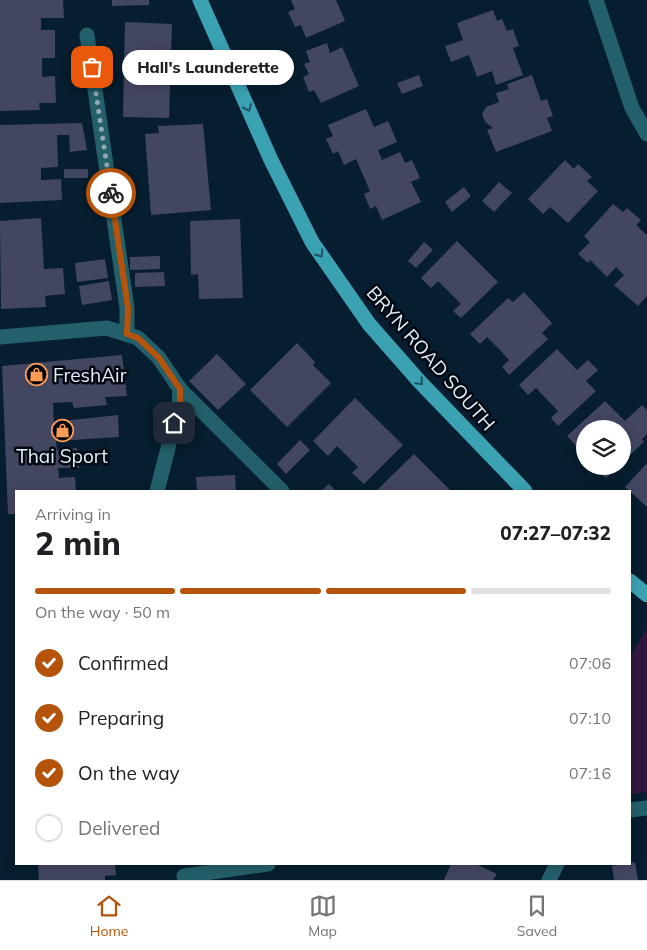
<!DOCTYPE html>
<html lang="en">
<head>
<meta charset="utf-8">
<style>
  :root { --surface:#fff; --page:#f6f6f6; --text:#202124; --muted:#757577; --line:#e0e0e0; --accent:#b45309 }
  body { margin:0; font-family:Mulish,sans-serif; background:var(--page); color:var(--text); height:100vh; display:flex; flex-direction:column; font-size:19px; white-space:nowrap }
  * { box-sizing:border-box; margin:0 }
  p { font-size:16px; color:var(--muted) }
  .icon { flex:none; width:28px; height:28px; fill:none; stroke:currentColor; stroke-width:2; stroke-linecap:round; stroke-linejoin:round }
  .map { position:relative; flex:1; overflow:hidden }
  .side { position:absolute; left:15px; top:490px; width:616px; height:375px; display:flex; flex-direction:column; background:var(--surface); border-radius:0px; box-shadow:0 2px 12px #0003 }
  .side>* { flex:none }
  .fabs { position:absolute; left:576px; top:420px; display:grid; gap:10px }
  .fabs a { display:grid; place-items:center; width:55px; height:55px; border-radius:50%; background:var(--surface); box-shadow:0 2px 12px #0003; font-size:25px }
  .pin { position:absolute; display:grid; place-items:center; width:42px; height:42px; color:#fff; margin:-21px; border-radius:10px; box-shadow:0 2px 8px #0006 }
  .courier { position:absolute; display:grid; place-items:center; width:50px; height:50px; margin:-25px; border:4px solid #b45309; border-radius:50%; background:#fff; color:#222; box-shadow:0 1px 6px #0007 }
  .bubble { position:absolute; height:35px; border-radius:18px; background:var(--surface); box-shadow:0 2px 12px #0003; font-size:16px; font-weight:800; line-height:35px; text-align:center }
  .overview em { font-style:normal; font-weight:800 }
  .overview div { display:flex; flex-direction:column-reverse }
  .overview { display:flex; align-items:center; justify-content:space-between; height:85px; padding:0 20px }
  h1 { font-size:32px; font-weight:800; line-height:38px }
  .bar { display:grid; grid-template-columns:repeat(4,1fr); gap:8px 5px; align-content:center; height:60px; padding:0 20px }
  .bar i { height:6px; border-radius:4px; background:var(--line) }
  .bar .current { background:var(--accent) }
  .bar p { grid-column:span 4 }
  ol { padding:0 20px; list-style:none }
  li { display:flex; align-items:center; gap:15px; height:55px }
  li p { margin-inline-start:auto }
  li .icon { padding:5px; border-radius:50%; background:var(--accent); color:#fff; stroke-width:4 }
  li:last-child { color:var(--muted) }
  li i { width:28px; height:28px; border:2px solid var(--line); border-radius:50% }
  .tabs { display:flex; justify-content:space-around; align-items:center; height:70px; border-top:1px solid var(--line); background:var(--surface); font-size:14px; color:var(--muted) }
  .tabs a { display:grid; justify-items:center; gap:2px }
  .tabs .current { color:var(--accent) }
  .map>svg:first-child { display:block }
</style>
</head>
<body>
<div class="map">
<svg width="647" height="880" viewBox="0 0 647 880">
  <rect width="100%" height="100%" fill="#061e2f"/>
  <polygon fill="#321840" points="647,628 647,792 630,794 630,657"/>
  <g fill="#434661">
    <polygon points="0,0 63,0 64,18 41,18 41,30 55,30 55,58 42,58 42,77 55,76 56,103 39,103 40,110 0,111"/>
    <polygon points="112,0 149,0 149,5 112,6"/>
    <polygon points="291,0 336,0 345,21 306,38 301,25 295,27 288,12 295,9"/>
    <polygon points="493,10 497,21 502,19 507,31 513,29 519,46 513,48 523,75 496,85 492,71 477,77 469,55 451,62 445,46 463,40 457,23"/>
    <polygon points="125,22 172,24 169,118 123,117"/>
    <polygon points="327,43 330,53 342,47 359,86 321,103 314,90 309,92 303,77 309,74 304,64 310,62 306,51"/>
    <polygon points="419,75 423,86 402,94 397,83"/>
    <polygon points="532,75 541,101 547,99 553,116 547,118 552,131 496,152 487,130 493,128 485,122 482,114 486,107 499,102 496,93 509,89 507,84"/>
    <polygon points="366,109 374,127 388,121 397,142 378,150 382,160 400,152 405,163 412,160 420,178 411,182 421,202 382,220 376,206 370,209 367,201 364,194 370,191 356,159 344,165 338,151 333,154 326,139 333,136 328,125"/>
    <polygon points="82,123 87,150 70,152 69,135 57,135 58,167 41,168 41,180 61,179 62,200 0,203 0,125"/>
    <polygon points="203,124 211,210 151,215 145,134 159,133 158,126"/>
    <polygon points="565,160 574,169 578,164 592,177 587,181 598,191 568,223 550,207 543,214 528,199"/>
    <rect x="64" y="169" width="24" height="9"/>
    <polygon points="499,182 512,193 494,212 482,201"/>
    <polygon points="464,187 471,196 452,212 445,202"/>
    <polygon points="613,204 623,212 627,208 641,220 636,225 647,235 647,296 638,306 614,285 624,275 616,267 607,277 590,260 588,263 578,254 590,242 584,236"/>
    <polygon points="41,218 44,269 63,268 65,294 45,296 46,307 1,309 0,221"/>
    <polygon points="240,219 243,298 199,299 198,274 191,275 190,221"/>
    <polygon points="457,241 498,282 461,318 453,311 461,304 438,281 431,288 421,278"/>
    <polygon points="424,242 433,250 416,268 408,261"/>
    <polygon points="160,256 160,269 130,270 130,257"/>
    <polygon points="105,259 108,278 77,282 75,263"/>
    <polygon points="164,272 165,286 135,287 135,273"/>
    <polygon points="109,281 112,300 82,305 79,286"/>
    <polygon points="524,292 552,323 542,333 548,339 509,375 502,367 509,360 498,348 487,337 480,344 470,334 508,298 513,302"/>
    <polygon points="297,343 315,362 313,365 331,383 287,427 250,390"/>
    <polygon points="557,349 577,370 588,360 598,370 586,381 596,391 558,426 551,418 558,411 536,388 528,395 519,385"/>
    <polygon points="217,354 246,384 218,410 189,381"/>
    <polygon points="122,355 127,396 105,397 107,405 74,408 72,402 53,403 54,422 118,415 119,437 56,441 57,450 77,448 79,468 58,468 59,478 75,477 76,491 16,491 16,514 8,514 2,366"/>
    <polygon points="355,398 403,445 364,484 352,473 358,467 337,446 328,456 313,441"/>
    <polygon points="605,401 625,421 642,405 647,410 647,434 642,439 644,442 622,462 622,429 585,429 585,439 576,446 567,436"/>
    <polygon points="300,440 310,450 286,474 277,464"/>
    <polygon points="414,454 451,491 376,491"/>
    <polygon points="647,463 647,507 625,487"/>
    <polygon points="602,466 618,466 606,478 598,470"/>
    <polygon points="235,475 236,491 197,491 196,477"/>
    <polygon points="329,484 336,491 321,491"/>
    <polygon points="635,862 638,880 614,880 612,866"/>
    <polygon points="38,864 115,864 116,875 105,876 105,880 39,880"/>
    <polygon points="451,864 476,864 497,874 493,880 444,880"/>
  </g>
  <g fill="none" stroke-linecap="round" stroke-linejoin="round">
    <g stroke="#24606b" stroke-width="15">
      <polyline points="596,0 632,108 647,134"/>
      <polyline points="87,35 127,308 127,334"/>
      <polyline points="0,337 107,328 138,338 159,358 180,389 179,405 157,491"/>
      <polyline points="180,389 282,491"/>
      <polyline points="630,810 647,808"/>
      <polyline points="184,876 268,864"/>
      <polyline points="549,880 557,864"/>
    </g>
    <g stroke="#3ba2b3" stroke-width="15">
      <polyline points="200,0 271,160 312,242 369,324 419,381 525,491"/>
      <polyline points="630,581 647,595"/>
    </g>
  </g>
  <defs><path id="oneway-chevron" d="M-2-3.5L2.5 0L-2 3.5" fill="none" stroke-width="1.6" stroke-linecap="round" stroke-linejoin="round" transform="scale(1.25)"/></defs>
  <g stroke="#1e5461">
    <use href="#oneway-chevron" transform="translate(248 108) rotate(66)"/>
    <use href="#oneway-chevron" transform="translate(320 254) rotate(55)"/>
    <use href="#oneway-chevron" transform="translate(420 382) rotate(47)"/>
  </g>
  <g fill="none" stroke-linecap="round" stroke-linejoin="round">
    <polyline stroke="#95a7b5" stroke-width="5" stroke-dasharray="0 9" points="92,67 111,193"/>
    <polyline stroke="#b45309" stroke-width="6" points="111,193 128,308 127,334 138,338 159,358 180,389 180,405 174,423"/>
  </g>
  <defs>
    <symbol id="shop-ring" viewBox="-11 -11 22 22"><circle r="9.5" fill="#01070f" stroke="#fe9c57" stroke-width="1.5"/><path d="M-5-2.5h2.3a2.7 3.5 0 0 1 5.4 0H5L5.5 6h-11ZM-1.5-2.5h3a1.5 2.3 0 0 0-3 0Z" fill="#fe9c57"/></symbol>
  </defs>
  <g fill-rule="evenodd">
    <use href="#shop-ring" x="24" y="362" width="25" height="25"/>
    <use href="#shop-ring" x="50" y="418" width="25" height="25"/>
  </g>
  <g text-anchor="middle" stroke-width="5" stroke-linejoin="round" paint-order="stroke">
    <g font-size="19" fill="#e2f1fd" stroke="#01070f">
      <text transform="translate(431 358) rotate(49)" y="7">BRYN ROAD SOUTH</text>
    </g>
    <g font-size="19" fill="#e2f1fd" stroke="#01070f" text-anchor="start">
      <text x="53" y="382">FreshAir</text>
      <text x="62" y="463" text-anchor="middle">Thai Sport</text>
    </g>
  </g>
</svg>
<div class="fabs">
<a><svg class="icon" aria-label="layers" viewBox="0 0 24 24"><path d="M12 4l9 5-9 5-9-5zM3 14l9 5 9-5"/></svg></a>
</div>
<div class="pin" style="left:92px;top:67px;background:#ea580c"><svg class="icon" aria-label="bag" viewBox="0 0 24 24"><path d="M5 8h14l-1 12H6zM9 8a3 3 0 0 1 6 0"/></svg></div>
<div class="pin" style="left:174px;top:423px;background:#1f2937"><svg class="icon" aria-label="home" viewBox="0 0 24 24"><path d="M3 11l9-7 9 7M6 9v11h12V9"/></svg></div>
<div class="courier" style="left:111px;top:193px"><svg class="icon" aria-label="bike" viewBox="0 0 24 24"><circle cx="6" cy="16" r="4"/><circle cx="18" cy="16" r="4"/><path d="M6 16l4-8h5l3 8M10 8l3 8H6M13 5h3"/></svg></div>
<div class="bubble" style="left:122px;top:50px;width:172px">Hall's Launderette</div>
<section class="side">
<div class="overview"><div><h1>2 min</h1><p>Arriving in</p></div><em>07:27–07:32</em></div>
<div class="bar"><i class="current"></i><i class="current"></i><i class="current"></i><i></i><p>On the way · 50 m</p></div>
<ol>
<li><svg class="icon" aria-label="check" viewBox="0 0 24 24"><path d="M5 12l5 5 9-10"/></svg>Confirmed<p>07:06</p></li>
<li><svg class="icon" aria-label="check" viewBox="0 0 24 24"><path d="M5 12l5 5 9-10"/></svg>Preparing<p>07:10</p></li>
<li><svg class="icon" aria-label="check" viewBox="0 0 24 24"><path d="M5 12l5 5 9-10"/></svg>On the way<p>07:16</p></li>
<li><i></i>Delivered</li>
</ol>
</section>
</div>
<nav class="tabs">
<a class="current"><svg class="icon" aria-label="home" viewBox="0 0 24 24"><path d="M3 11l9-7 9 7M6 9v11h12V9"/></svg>Home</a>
<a><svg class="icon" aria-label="map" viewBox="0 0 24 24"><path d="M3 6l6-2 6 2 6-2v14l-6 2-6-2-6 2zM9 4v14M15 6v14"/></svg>Map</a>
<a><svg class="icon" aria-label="saved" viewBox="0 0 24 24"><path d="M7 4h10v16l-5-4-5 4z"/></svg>Saved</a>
</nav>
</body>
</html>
